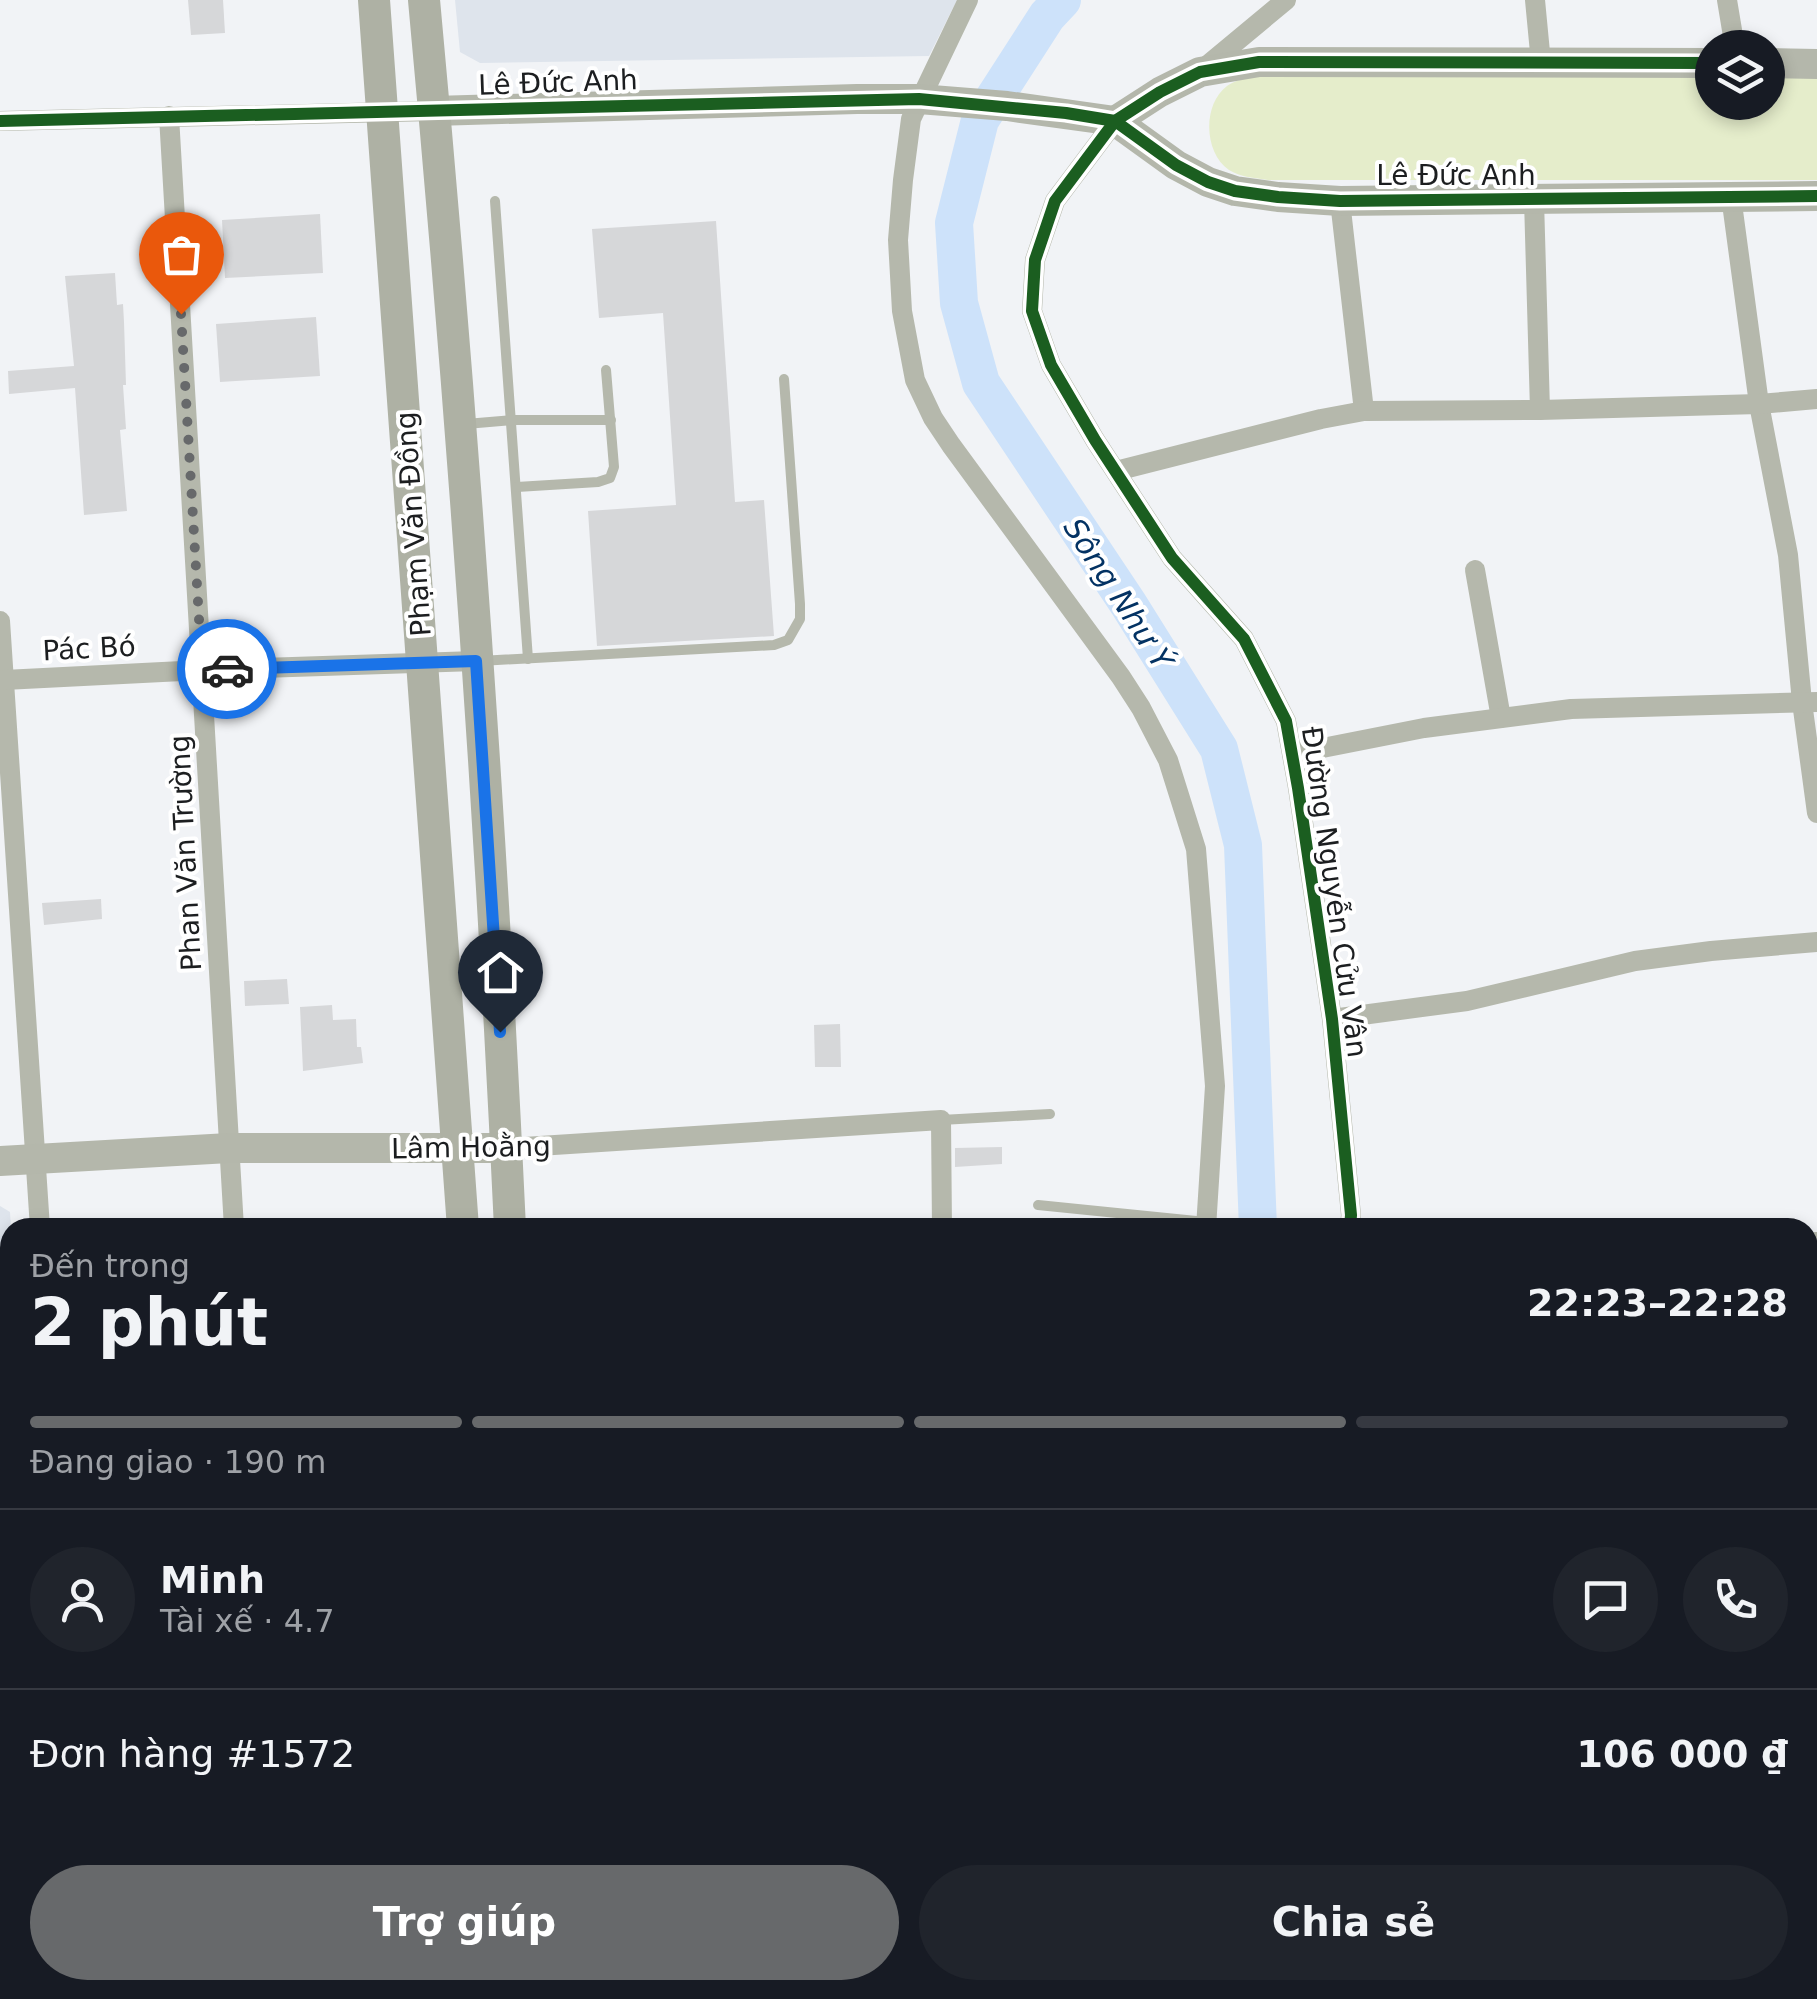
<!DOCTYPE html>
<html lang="vi">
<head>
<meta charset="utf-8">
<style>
  :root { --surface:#171b24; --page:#20242c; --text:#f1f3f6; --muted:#9ea1a6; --line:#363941; --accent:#67696b }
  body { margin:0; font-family:"DejaVu Sans",sans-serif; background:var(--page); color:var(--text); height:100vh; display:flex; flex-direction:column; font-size:38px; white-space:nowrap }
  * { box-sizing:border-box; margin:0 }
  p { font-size:32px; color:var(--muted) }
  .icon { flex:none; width:55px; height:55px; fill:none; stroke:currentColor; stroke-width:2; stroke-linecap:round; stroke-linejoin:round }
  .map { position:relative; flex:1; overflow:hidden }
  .panel { position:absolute; left:0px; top:1218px; width:1818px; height:782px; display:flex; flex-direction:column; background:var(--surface); border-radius:30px 30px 0 0; box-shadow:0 5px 15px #0003 }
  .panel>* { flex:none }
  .tools { position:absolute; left:1695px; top:30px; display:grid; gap:20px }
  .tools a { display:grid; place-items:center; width:90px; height:90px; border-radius:50%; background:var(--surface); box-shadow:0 5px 15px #0003; font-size:50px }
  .pin { position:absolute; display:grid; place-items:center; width:85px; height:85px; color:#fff; margin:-102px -42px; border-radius:50% 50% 50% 0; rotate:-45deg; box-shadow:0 0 10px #0007 }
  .pin .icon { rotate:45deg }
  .courier { position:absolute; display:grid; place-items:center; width:100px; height:100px; margin:-50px; border:8px solid #1a73e8; border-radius:50%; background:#fff; color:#222; box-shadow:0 2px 12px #0007 }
  .head em { font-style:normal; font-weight:700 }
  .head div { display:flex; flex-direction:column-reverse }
  .head { display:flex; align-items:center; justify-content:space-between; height:170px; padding:0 30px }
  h1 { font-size:65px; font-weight:700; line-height:75px }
  .bar { display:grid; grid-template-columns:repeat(4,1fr); gap:15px 10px; align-content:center; height:120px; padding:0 30px }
  .bar i { height:12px; border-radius:8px; background:var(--line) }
  .bar .active { background:var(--accent) }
  .bar p { grid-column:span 4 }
  .line { display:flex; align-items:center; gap:25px; padding:0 30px; border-top:2px solid var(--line) }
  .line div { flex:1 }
  .round { display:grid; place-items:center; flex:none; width:105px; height:105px; border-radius:52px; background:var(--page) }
  .primary-button { display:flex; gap:20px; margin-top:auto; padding:20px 30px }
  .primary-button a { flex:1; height:115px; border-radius:60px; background:var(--accent); color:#fff; font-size:40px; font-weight:700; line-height:115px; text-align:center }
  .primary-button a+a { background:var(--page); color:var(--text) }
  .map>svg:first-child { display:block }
</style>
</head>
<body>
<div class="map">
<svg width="1817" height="1999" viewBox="0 0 1817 1999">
  <rect width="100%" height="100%" fill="#f1f3f6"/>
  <g fill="#dee4ec">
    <polygon points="455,0 957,0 929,56 480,63 460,52"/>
    <polygon points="0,1206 10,1212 11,1227 10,1444 0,1445"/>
  </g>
  <path fill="#e5edcb" d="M1712,75V102H1768V75H1817V180H1268C1255,178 1240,177 1229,170C1204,153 1202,105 1227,86C1235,80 1247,78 1257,76Z"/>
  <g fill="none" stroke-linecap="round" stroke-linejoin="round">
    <g stroke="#cde2fa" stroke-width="38">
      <polyline points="1062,0 1047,16 980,120 954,223 959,303 981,383 1129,605 1219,749 1243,845 1258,1228"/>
      <polyline points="1443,1990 1459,1999"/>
    </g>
  </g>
  <g fill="#d6d7d9">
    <polygon points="188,0 223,0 225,33 191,35"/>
    <polygon points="320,214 323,273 225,278 222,220"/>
    <polygon points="716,221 735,502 764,500 774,636 597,646 588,511 676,505 663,313 599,318 592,229"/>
    <polygon points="115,273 117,305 123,304 124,322 126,385 123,385 126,429 120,430 127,511 84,515 75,388 9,394 8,371 74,366 65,276"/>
    <polygon points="316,317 320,376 220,382 216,324"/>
    <polygon points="101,899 102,919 44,925 42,903"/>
    <polygon points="287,979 289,1004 245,1006 244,981"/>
    <polygon points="332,1005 333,1020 356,1019 357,1047 361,1047 363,1063 303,1071 300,1007"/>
    <polygon points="840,1024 841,1067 815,1067 814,1025"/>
    <polygon points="1002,1147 1002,1164 955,1167 955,1148"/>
  </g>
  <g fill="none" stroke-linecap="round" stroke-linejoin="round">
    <g stroke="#b5b8ac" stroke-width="10">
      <polyline points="495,201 528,659"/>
      <polyline points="466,424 512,420 611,420"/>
      <polyline points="517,487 598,482 610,478 614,467 606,370"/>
      <polyline points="480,661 774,645 788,640 800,619 800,604 784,379"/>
      <polyline points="941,1120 1050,1114"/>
      <polyline points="1038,1205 1206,1222"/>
    </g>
    <g stroke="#b5b8ac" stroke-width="20">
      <polyline points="968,0 911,119 903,180 898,240 902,311 915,380 933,418 951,445 1121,677 1141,708 1168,760 1196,849 1215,1086 1206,1228"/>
      <polyline points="1535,0 1541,63"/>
      <polyline points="1727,0 1735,48"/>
      <polyline points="1203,69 1286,0"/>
      <polyline points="169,116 234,1228"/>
      <polyline points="0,121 434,111"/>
      <polyline points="1115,121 1055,201 1035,260 1032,311 1051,365 1095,440 1172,558 1244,639 1286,721 1298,788 1332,1019 1351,1215 1350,1228"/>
      <polyline points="1731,196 1759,404 1788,555 1802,702 1817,813"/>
      <polyline points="1534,200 1540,410"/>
      <polyline points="1340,201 1364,411"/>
      <polyline points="1116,471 1321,419 1364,411 1540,410 1759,404 1817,399"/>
      <polyline points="1475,570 1501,718"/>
      <polyline points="0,621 40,1228"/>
      <polyline points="4,680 202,670 476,661"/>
      <polyline points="1292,754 1424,728 1571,709 1817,702"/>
      <polyline points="1332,1019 1467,1001 1635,961 1711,951 1817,942"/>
      <polyline points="507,1148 941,1120 942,1228"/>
      <polyline points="1808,1243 1817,1242"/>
      <polyline points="1808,1531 1817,1531"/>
      <polyline points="0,1704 10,1703"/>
      <polyline points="1808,1799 1817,1798"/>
      <polyline points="1808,1970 1817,1970"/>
      <polyline points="94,1990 95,1999"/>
      <polyline points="289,1990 290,1999"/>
      <polyline points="867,1990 868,1999"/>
      <polyline points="977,1990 978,1999"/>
      <polyline points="1346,1990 1364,1999"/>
      <polyline points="1599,1990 1614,1999"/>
      <polyline points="1655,1999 1660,1990"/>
    </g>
    <g stroke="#b4b7ab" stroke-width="30">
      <polyline points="1768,63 1817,64"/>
      <polyline points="434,111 857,99 919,99 1007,106 1115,121 1176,165 1208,182 1235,191 1278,197 1340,201 1817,196"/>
      <polyline points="1115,121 1160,92 1200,72 1259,62 1712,63"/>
      <polyline points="0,1161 229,1148 507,1148"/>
    </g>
    <g stroke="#aeb1a4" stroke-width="32">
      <polyline points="374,0 463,1228"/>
      <path d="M424,0C462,408 491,818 510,1228"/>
      <polyline points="510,1990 511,1999"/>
      <polyline points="546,1990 547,1999"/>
    </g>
    <defs>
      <g id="cycleway">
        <polyline points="0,121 919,99 1066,113 1115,121 1176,165 1208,182 1235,191 1278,197 1340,201 1817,196"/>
        <polyline points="1350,1228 1351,1215 1332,1019 1298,788 1286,721 1244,639 1172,558 1095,440 1051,365 1032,311 1035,260 1055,201 1115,121 1160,92 1200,72 1259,62 1712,63"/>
      </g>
    </defs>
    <use href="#cycleway" stroke="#fff" stroke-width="19"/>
    <use href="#cycleway" stroke="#1b5e20" stroke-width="12"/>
  </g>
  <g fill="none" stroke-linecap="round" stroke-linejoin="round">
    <polyline stroke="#67696b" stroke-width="10" stroke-dasharray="0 18" points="181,314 202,670 227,669"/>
    <polyline stroke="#1a73e8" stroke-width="12" points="227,669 476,661 500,1032"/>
  </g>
  <g text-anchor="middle" stroke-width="8" stroke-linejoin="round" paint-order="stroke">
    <g font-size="28" fill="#1c1e20" stroke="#fff">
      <text transform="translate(558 82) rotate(-2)" y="10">Lê Đức Anh</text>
      <text x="1456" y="185">Lê Đức Anh</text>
      <text transform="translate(413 524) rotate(-94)" y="10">Phạm Văn Đồng</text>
      <text transform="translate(89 648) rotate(-3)" y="10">Pác Bó</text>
      <text transform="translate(185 853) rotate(-93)" y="10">Phan Văn Trường</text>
      <text transform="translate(1335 892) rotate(82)" y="10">Đường Nguyễn Cửu Vân</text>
      <text transform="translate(471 1147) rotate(-1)" y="10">Lâm Hoằng</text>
    </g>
    <g font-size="30" font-style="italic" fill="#033263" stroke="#fff">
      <text transform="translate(1118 594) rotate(57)" y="10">Sông Như Ý</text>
    </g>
  </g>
</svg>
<div class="tools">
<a><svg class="icon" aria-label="layers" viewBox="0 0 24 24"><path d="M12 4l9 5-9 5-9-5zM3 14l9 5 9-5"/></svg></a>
</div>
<div class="pin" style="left:181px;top:314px;background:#ea580c"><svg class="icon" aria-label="bag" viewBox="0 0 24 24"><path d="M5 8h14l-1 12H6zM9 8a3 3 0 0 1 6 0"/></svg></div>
<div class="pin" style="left:500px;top:1032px;background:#1f2937"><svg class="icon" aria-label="home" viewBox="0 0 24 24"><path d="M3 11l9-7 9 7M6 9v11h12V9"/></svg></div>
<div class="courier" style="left:227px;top:669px"><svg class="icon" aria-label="car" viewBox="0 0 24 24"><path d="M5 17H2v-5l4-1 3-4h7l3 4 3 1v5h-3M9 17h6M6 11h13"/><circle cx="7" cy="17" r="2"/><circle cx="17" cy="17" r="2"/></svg></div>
<section class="panel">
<div class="head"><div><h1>2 phút</h1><p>Đến trong</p></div><em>22:23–22:28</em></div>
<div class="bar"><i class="active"></i><i class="active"></i><i class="active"></i><i></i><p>Đang giao · 190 m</p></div>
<div class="line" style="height:180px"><a class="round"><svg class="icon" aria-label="person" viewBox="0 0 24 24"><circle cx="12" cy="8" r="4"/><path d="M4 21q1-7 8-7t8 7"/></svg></a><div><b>Minh</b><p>Tài xế · 4.7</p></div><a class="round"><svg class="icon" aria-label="chat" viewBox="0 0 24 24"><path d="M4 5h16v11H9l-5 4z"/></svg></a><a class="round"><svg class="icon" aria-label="phone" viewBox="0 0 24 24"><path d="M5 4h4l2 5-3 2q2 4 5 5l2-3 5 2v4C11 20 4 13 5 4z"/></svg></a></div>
<div class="line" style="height:130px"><div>Đơn hàng #1572</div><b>106 000 ₫</b></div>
<div class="primary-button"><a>Trợ giúp</a><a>Chia sẻ</a></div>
</section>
</div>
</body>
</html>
